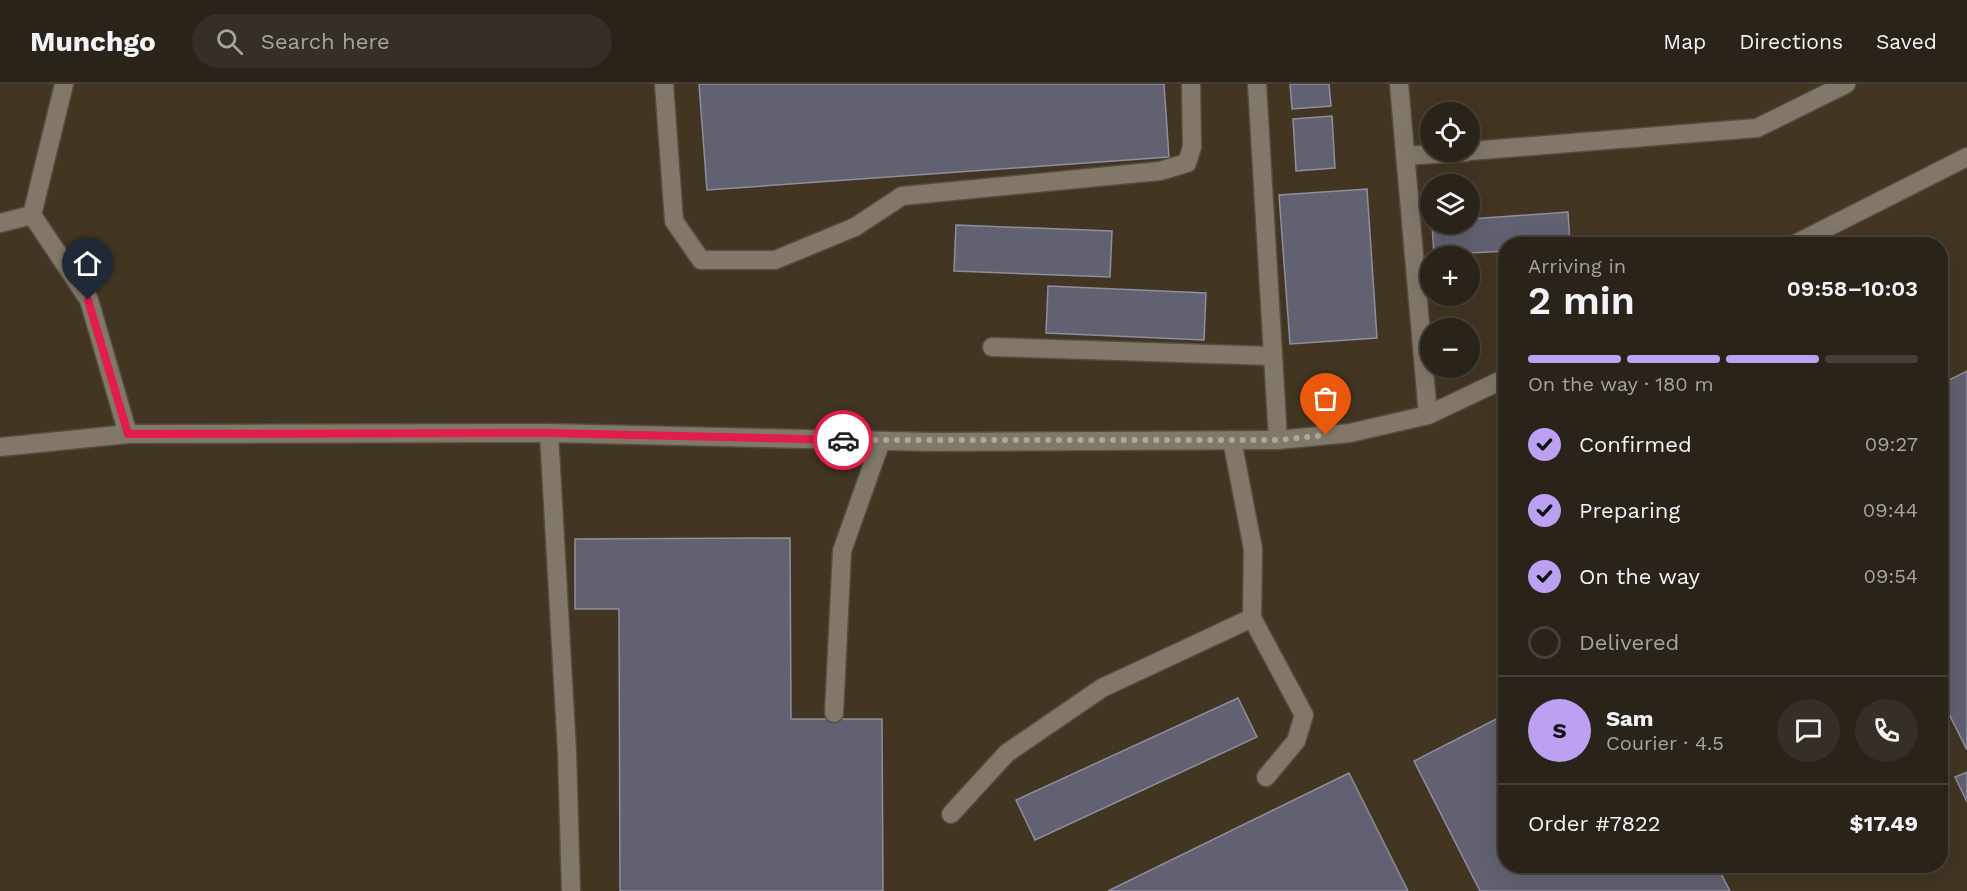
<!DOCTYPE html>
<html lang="en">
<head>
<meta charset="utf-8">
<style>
  :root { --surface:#2a231a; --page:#362f27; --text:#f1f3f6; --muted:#a5a4a2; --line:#464039; --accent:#bca0f2 }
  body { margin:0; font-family:"Work Sans",sans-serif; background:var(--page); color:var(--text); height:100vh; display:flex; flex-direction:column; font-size:22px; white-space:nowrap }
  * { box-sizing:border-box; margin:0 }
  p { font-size:20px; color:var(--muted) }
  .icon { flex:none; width:33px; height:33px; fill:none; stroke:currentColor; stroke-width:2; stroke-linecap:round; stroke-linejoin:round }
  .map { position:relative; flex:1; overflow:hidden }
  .sheet { position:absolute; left:1498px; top:153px; width:450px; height:636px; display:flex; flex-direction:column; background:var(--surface); border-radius:24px; box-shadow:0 6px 24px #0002,0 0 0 2px var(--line) }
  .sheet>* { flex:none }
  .fabs { position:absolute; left:1420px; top:18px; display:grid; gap:12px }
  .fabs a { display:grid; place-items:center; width:60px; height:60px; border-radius:50%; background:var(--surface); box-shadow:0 6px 24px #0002,0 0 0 2px var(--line); font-size:30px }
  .pin { position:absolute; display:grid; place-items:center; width:51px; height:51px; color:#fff; margin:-62px -26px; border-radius:50% 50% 50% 0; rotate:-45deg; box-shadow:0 0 6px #0007 }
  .pin .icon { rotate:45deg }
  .courier { position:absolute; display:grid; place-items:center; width:60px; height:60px; margin:-30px; border:4px solid #e11d48; border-radius:50%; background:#fff; color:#222; box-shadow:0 2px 8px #0007 }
  .headline em { font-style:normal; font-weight:600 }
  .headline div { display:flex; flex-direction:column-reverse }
  .headline { display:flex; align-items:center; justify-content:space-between; height:102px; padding:0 30px }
  h1 { font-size:39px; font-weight:600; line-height:45px }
  .bar { display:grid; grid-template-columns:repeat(4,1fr); gap:9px 6px; align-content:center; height:72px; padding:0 30px }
  .bar i { height:8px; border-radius:4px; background:var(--line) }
  .bar .active { background:var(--accent) }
  .bar p { grid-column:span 4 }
  .line { display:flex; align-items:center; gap:15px; padding:0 30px; border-top:2px solid var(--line) }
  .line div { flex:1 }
  .round { display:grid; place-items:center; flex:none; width:63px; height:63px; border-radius:32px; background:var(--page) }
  ol { padding:0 30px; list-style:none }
  li { display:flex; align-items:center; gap:18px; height:66px }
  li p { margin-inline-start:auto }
  li .icon { padding:6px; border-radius:50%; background:var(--accent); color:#111; stroke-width:4 }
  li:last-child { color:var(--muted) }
  li i { width:33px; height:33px; border:3px solid var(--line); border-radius:50% }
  header { display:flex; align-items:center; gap:36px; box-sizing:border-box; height:84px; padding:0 30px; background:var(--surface); border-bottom:2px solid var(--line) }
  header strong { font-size:28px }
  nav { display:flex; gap:33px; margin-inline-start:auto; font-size:21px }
  .search { width:420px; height:54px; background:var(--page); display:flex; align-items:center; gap:15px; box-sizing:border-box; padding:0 21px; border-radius:33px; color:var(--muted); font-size:22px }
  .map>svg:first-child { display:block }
</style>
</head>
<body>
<header>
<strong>Munchgo</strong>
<div class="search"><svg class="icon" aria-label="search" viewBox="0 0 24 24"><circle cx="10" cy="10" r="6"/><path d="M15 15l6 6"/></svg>Search here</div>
<nav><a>Map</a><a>Directions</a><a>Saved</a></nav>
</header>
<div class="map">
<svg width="1967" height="807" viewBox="0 0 1967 807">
  <rect width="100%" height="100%" fill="#382f22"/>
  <path fill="#423522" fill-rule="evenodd" d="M0,0H1967V807H0ZM1431,28H1470V68H1431ZM1431,100H1470V140H1431ZM1506,160H1941V782H1506ZM1431,172H1470V212H1431ZM1431,244H1470V284H1431Z"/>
  <g fill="#616171" stroke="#8f8ea0" stroke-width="1.5">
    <polygon points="699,0 1164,0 1169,73 707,106"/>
    <polygon points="1290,0 1329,0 1331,22 1292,25"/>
    <polygon points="1332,32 1335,84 1296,87 1293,35"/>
    <polygon points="1367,105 1377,254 1290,260 1279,111"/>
    <polygon points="1568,128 1570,160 1506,160 1506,167 1434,171 1432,140 1470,140 1470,135"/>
    <polygon points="956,141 1112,147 1110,193 954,187"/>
    <polygon points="1048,202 1206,209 1204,256 1046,249"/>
    <polygon points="1967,287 1967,666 1941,614 1941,300"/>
    <polygon points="790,454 791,635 882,635 883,807 620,807 619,525 575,525 575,455"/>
    <polygon points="1238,614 1257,653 1035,756 1016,716"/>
    <polygon points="1506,630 1506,782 1717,782 1730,807 1480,807 1414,677"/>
    <polygon points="1967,688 1967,718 1955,693"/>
    <polygon points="1349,689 1408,807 1108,807"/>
  </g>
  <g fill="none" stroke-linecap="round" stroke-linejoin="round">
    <defs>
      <g id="lane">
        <polyline points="64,0 32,131 89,216 128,350"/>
        <polyline points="664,0 674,137 701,176 775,176 855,143 902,112 1160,87 1187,79 1192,63 1191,0"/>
        <polyline points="1257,0 1278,356"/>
        <polyline points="1399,0 1428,331"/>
        <polyline points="1470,67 1757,44 1846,0"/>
        <polyline points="1405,72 1466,68"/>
        <polyline points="0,139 32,131"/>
        <polyline points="992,263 1273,272"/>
        <polyline points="549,349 567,668 571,807"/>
        <polyline points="1252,534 1304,631 1296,657 1266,693"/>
        <polyline points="834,629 842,467 881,357"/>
        <polyline points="951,730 1007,669 1102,604 1252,534 1253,465 1232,356"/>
      </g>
      <g id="secondary">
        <polyline points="1795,160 1967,73"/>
        <polyline points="0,363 128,350 549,349 934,358 1278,356 1350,349 1428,331 1506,294"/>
      </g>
    </defs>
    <use href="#lane" stroke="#554d41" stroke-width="21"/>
    <use href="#secondary" stroke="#554d41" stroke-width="21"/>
    <use href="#lane" stroke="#827869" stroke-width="18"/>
    <use href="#secondary" stroke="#827869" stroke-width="18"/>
  </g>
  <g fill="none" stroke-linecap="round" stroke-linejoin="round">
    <polyline stroke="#aea79d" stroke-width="6" stroke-dasharray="0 10.8" points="843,356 1278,356 1326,351"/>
    <polyline stroke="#e11d48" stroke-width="8" points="88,216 128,350 549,349 843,356"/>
  </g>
</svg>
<div class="fabs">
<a><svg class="icon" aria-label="locate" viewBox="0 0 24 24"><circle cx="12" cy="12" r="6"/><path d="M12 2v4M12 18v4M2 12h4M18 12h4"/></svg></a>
<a><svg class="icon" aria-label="layers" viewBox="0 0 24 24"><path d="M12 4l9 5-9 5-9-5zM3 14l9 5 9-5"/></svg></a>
<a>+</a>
<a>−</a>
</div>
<div class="pin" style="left:1326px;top:351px;background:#ea580c"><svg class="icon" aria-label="bag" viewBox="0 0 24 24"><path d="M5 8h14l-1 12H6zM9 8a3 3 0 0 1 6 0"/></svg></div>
<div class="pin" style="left:88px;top:216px;background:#1f2937"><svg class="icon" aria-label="home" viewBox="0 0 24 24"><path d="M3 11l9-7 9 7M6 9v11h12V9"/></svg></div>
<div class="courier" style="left:843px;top:356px"><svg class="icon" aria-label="car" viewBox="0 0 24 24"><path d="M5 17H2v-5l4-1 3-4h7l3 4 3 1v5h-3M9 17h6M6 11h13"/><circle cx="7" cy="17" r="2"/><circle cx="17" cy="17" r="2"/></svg></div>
<section class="sheet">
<div class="headline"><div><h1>2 min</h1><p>Arriving in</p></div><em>09:58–10:03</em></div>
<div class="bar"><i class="active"></i><i class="active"></i><i class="active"></i><i></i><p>On the way · 180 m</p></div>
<ol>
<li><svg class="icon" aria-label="check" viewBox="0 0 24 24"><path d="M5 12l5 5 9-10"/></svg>Confirmed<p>09:27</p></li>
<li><svg class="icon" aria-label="check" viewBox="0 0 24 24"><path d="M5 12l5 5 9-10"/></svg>Preparing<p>09:44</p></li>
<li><svg class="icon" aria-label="check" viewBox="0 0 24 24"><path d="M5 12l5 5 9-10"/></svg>On the way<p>09:54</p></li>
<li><i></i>Delivered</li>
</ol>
<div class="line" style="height:108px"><b class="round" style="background:var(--accent);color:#111">S</b><div><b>Sam</b><p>Courier · 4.5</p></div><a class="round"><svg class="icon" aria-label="chat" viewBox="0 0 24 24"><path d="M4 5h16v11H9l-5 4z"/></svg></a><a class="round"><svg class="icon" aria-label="phone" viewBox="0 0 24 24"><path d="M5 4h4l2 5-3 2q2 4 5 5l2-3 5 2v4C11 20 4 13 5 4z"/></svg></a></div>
<div class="line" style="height:78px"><div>Order #7822</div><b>$17.49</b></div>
</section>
</div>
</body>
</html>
